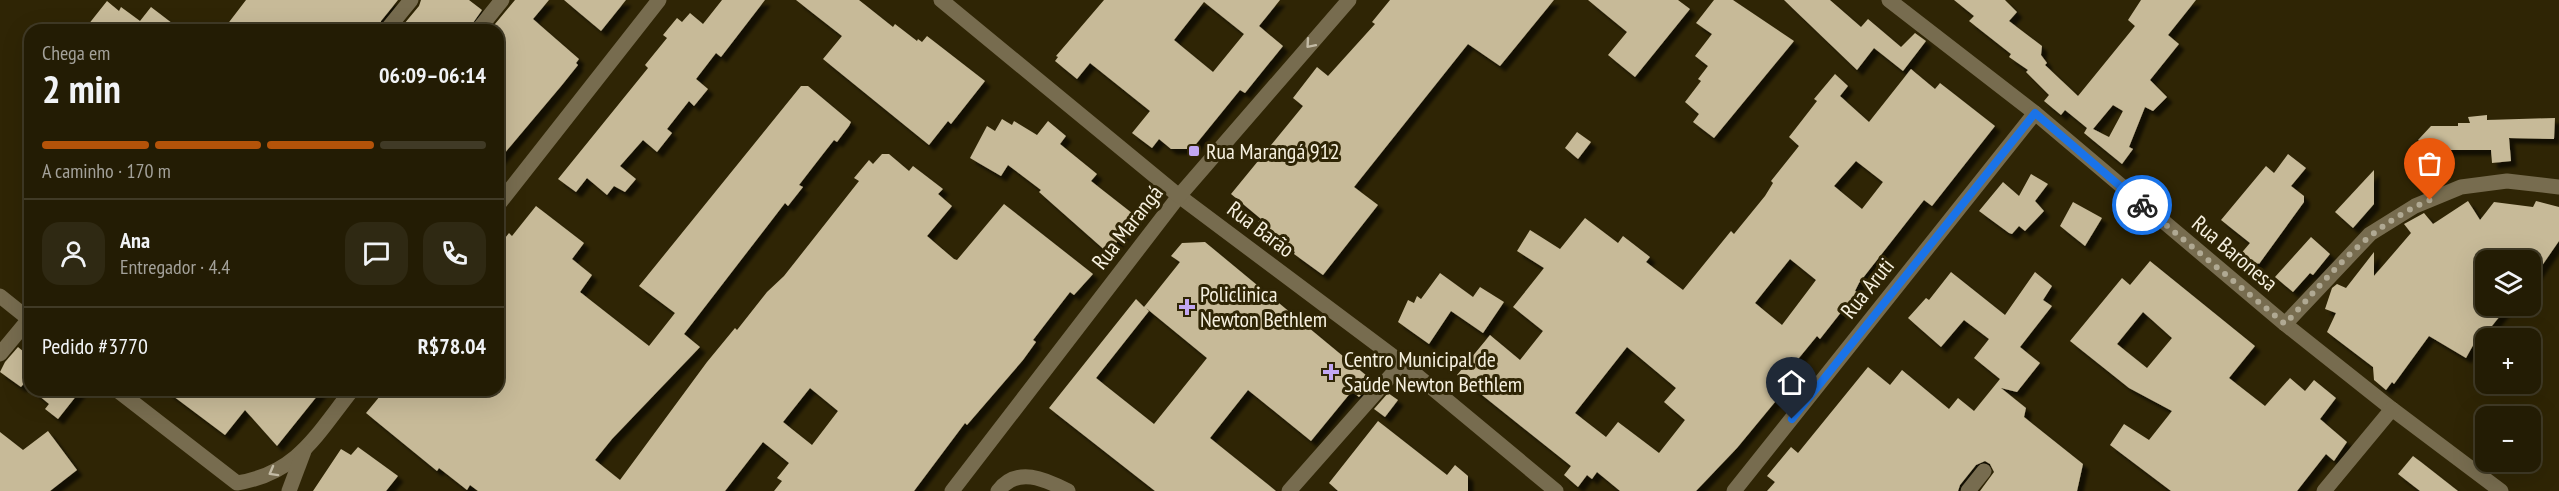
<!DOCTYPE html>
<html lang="pt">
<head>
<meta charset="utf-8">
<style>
  :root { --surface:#231c04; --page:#2f2913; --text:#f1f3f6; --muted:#a3a19a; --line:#403a26; --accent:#b45309 }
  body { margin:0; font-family:"PT Sans Narrow",sans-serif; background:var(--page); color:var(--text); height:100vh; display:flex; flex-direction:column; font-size:22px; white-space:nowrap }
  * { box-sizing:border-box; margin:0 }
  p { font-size:20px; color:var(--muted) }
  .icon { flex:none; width:33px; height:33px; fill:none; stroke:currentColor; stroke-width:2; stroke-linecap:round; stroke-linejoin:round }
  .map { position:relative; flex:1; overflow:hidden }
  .drawer { position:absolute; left:24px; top:24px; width:480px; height:372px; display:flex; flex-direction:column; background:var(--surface); border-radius:18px; box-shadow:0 6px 24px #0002,0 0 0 2px var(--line) }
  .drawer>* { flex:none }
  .buttons { position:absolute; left:2475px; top:250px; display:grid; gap:12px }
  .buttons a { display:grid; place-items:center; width:66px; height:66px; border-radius:12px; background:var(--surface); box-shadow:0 6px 24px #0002,0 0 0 2px var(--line); font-size:30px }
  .pin { position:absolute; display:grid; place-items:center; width:51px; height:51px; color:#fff; margin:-62px -26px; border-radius:50% 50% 50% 0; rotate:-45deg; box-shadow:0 0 6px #0007 }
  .pin .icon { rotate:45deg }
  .courier { position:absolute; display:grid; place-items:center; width:60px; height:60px; margin:-30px; border:4px solid #1a73e8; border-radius:50%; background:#fff; color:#222; box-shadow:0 2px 8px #0007 }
  .overview em { font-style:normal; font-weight:800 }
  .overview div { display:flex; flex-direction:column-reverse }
  .overview { display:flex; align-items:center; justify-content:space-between; height:102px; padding:0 18px }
  h1 { font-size:39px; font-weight:800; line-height:45px }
  .bar { display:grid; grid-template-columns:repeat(4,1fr); gap:9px 6px; align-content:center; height:72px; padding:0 18px }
  .bar i { height:8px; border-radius:4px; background:var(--line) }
  .bar .current { background:var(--accent) }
  .bar p { grid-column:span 4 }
  .line { display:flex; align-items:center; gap:15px; padding:0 18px; border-top:2px solid var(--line) }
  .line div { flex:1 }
  .round { display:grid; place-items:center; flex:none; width:63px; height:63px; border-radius:18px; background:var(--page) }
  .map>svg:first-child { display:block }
</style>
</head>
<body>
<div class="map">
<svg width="2559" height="491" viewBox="0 0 2559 491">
  <defs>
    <filter id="shadow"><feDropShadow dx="5.5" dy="5.5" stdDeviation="1.5" flood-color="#0009"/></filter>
  </defs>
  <rect width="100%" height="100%" fill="#2f2505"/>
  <g fill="#c7ba98" fill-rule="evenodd" filter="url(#shadow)">
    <polygon points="246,0 398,0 381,21 379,30 223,30"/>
    <polygon points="421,0 469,0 482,10 468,30 399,30 419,6"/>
    <polygon points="515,0 549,0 533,19 579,59 576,63 578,65 562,85 498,161 498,30 490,30"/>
    <polygon points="564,0 626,0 601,31"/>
    <polygon points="722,0 765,0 721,57 716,53 696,79 708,89 694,106 689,101 667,129 672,133 657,152 643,140 620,166 636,179 625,192 614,186 607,195 587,178 576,192 558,179 648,68 645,65 667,38 663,35 677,18 682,22 690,13 703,24"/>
    <polygon points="796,0 859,0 893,27 895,24 917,41 918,39 922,42 927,36 985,81 951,124 948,121 929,145 823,59 842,36"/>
    <path d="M1104,0H1280L1259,26L1283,46L1245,93L1240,90L1192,149H1171L1159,139L1152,148L1132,133L1150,111L1090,63L1077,79L1055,61L1058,57L1056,56ZM1204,2L1244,34L1213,72L1174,40Z"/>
    <polygon points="1390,0 1554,0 1500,66 1468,44 1354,187 1378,205 1323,275 1294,254 1295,252 1258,222 1261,219 1231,194 1303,106 1293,98 1317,67 1328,76 1375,24 1372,22"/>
    <polygon points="1588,0 1678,0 1690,9 1635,77 1608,55 1627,32"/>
    <polygon points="1714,0 1733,0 1794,41 1714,138 1693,122 1699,114 1685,102 1701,81 1698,79 1708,66 1695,56 1712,34 1696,23"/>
    <polygon points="1784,0 1830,0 1861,27 1868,19 1901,47 1915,33 1926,41 1903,71 1874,48 1857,70"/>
    <path d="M1954,0H2005L2017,12L2009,21L2042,46L2041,55L2047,63L2045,65L2078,96L2135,26L2128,20L2141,0H2196L2168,35L2179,44L2150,80L2167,97L2153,111L2145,107L2129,147L2133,149L2122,164L2084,133L2087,128L2065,110L2061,115L2044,101L2049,95L2026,72L2028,70L2009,57L2011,54L1969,21L1974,16ZM2113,105L2123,111L2109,137L2093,129Z"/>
    <polygon points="107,1 119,11 121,7 140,21 151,7 181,30 84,30"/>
    <path d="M1911,69L1935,89L1940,83L1995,126L1932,206L1924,200L1859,283L1855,291L1857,292L1820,339L1817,336L1776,386L1784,391L1737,448L1696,491H1620L1597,472L1592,479L1587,475L1578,487L1564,475L1571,466L1457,375L1490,335L1520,360L1543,331L1513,307L1544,268L1517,251L1530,230L1560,249L1585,218L1618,243L1623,236L1650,257L1646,262L1683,290L1731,231L1734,234L1765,196L1773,183L1771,181L1799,146L1789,137L1817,101L1814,99L1835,74L1848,86L1840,96L1869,122ZM1856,161L1883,182L1862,209L1834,186ZM1790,259L1816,280L1782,325L1755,303ZM1627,347L1676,388L1664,402L1685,420L1659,453L1618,422L1606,437L1575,413Z"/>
    <path d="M801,86H808L851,122L849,126L837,142L834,140L823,154L799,185L803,187L788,206L785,203L684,334L700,347L612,439L595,460L620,480L707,362L735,328L737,330L767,292L784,276L859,181L854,178L869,160L873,164L882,154H889L909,171L913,166L943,189L938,194L952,206L927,236L954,259L957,260L1004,204L1093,274L1074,295L1070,292L1033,340L1036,342L1023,360L967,425L965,423L914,491H774L782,481L777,478L789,463L763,442L725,491H478L470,485L467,490L439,468L437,471L366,413L385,390H498V247L509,233L512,236L536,206L584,243L572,259L592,275L580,292L649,346L675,313L639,286ZM810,388L838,411L812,445L783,422Z"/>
    <polygon points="2487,115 2487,120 2555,118 2554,139 2509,138 2511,161 2492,163 2491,150 2430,150 2418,140 2431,126 2458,126 2458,123 2470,123 2468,117"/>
    <polygon points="1002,119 1012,125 1014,121 1037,135 1048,121 1066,136 1060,144 1097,174 1091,181 1137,217 1108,253 1039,192 1041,190 1008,165 1001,176 970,158 987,126 995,131"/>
    <polygon points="1577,132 1591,142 1578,159 1565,148"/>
    <polygon points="2288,154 2306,168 2291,186 2304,196 2304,202 2259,264 2258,263 2252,269 2238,257 2250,243 2221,220 2266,166 2274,173"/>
    <polygon points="2374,170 2374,204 2353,228 2335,212"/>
    <polygon points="2031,174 2048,184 2035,201 2044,211 2025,231 2019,226 2012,234 2009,233 1979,211 2003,182 2019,196"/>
    <polygon points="2468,201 2480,220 2494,202 2533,207 2536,201 2559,207 2559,241 2530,283 2530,261 2486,261 2486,306 2508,306 2479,342 2476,340 2466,358 2429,336 2394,384 2392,382 2386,390 2374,380 2373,367 2327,332 2336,313 2325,309 2332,288 2337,284 2346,288 2374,252 2374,276 2411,233 2404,224 2424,213 2433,224"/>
    <polygon points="2073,202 2102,218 2085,246 2060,226"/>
    <polygon points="2311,237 2330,254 2313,275 2310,273 2293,292 2275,277"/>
    <path d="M1205,242L1373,381L1359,397L1352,391L1311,441L1248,390L1210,438L1276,491H1155L1049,408L1136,299L1144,307L1180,262L1171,256L1182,243ZM1146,308L1207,358L1154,424L1096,378L1149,311Z"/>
    <path d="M2150,261L2255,346L2229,378L2265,406L2290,378L2305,391L2314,380L2336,398L2320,419L2347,442L2334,461L2326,454L2297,491H2171L2110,445L2124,424L2149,440L2172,411L2129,388L2070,341L2122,278L2130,285ZM2143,312L2172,338L2147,368L2117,344Z"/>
    <polygon points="1951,272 2005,315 2035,272 2052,286 2043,300 2052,306 2020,347 2040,363 2017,392 2001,388 2026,408 2024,417 2083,464 2077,491 1980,491 1994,472 1990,464 1985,461 1976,465 1960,485 1958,491 1767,491 1775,482 1767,476 1791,447 1798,453 1868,367 1890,385 1902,370 1949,409 1958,398 1974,411 2000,379 1974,358 1989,339 1964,320 1941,347 1908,318 1926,298 1929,300"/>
    <polygon points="1440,273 1473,297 1480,287 1504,302 1483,333 1451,311 1429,344 1398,322 1408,300 1414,303 1417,296 1421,299"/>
    <polygon points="18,347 30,357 30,376 21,387 0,372 5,362"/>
    <polygon points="32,390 81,390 58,419 45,409 49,404"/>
    <polygon points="165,390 322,390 277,446 245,410 225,435"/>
    <polygon points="1388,393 1398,400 1385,417 1374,409"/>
    <polygon points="1378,421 1447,475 1455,465 1468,476 1468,491 1338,491 1329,483"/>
    <polygon points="48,431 77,470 50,491 0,491 0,432 23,450"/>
    <polygon points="358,447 398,476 386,491 313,491 341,449 351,455"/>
    <polygon points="2413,456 2421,462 2458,491 2420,491 2398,474"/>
  </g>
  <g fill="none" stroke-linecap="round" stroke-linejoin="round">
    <g stroke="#776c4f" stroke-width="15">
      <polyline points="1889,0 2035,113 2285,324 2392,409 2501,491"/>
      <polyline points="389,30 389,27 411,0"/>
      <polyline points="478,30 502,0"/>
      <polyline points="2285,324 2370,234 2415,206 2461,187 2507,181 2559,187"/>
      <polyline points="0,354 29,319"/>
      <polyline points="952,491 1179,196 1402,363 1556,491"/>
      <path d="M998,491C1017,466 1045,479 1068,491"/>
      <polyline points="1289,491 1402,363"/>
      <polyline points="1734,491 2035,113"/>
      <polyline points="1968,491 1984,471"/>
      <polyline points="2324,491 2392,409"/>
    </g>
    <g stroke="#776c4f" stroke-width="15">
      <polyline points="941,0 1179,196 1349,0"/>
      <polyline points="498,205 659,0"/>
      <polyline points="0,296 30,320"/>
      <path d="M117,390L237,483C298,473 317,434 352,390"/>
      <polyline points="289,491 304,451"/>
    </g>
  </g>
  <defs><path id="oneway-chevron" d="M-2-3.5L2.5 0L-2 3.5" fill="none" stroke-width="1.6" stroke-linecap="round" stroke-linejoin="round" transform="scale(1.5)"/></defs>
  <g stroke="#c3bba5">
    <use href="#oneway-chevron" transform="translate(1310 44) rotate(131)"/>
    <use href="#oneway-chevron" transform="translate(273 472) rotate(151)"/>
  </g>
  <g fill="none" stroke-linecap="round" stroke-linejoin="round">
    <path stroke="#b0a993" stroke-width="6" stroke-dasharray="0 10.8" d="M2142,205L2285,324C2331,274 2366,227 2430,200"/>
    <polyline stroke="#1a73e8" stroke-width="8" points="1792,419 2035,113 2142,205"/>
  </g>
  <g fill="#c2a7f2" stroke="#2f2505" stroke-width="2">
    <rect x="1188" y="145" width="12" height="12" rx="3"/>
    <path d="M1184 298h6v6h6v6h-6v6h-6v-6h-6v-6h6z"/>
    <path d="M1328 363h6v6h6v6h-6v6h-6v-6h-6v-6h6z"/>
  </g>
  <g text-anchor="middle" stroke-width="6" stroke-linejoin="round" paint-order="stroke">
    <g font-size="22" fill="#f6f0df" stroke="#2f2505" text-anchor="start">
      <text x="1206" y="159">Rua Marangá 912</text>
      <text x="1200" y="302">Policlinica<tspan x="1200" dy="25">Newton Bethlem</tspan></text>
      <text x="1344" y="367">Centro Municipal de<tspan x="1344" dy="25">Saúde Newton Bethlem</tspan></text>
    </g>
    <g font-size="22" fill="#f6f0df" stroke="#2f2505">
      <text transform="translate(1127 227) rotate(-52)" y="8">Rua Marangá</text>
      <text transform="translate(1261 229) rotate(37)" y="8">Rua Barão</text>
      <text transform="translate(2235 253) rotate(40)" y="8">Rua Baronesa</text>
      <text transform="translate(1867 288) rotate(-51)" y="8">Rua Aruti</text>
    </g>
  </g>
</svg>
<div class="buttons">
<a><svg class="icon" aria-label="layers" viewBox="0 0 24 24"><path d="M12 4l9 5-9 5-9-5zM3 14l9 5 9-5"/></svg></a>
<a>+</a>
<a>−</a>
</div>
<div class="pin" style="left:2430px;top:200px;background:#ea580c"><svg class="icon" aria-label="bag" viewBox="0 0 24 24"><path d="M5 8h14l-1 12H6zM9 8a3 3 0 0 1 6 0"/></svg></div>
<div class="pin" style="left:1792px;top:419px;background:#1f2937"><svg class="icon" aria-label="home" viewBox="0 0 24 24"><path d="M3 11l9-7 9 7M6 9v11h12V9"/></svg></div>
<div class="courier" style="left:2142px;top:205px"><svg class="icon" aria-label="bike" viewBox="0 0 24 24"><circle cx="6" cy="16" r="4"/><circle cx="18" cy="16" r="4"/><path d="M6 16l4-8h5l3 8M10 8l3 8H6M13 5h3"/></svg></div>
<section class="drawer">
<div class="overview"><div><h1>2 min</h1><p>Chega em</p></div><em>06:09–06:14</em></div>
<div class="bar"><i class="current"></i><i class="current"></i><i class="current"></i><i></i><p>A caminho · 170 m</p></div>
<div class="line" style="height:108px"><a class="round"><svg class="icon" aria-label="person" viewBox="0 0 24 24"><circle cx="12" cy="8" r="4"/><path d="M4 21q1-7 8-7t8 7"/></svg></a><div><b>Ana</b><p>Entregador · 4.4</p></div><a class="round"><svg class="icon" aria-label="chat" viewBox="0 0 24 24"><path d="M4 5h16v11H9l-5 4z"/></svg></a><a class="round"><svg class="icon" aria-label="phone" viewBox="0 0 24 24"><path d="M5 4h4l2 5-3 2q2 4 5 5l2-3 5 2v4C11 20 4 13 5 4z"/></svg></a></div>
<div class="line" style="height:78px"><div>Pedido #3770</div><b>R$78.04</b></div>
</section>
</div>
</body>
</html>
